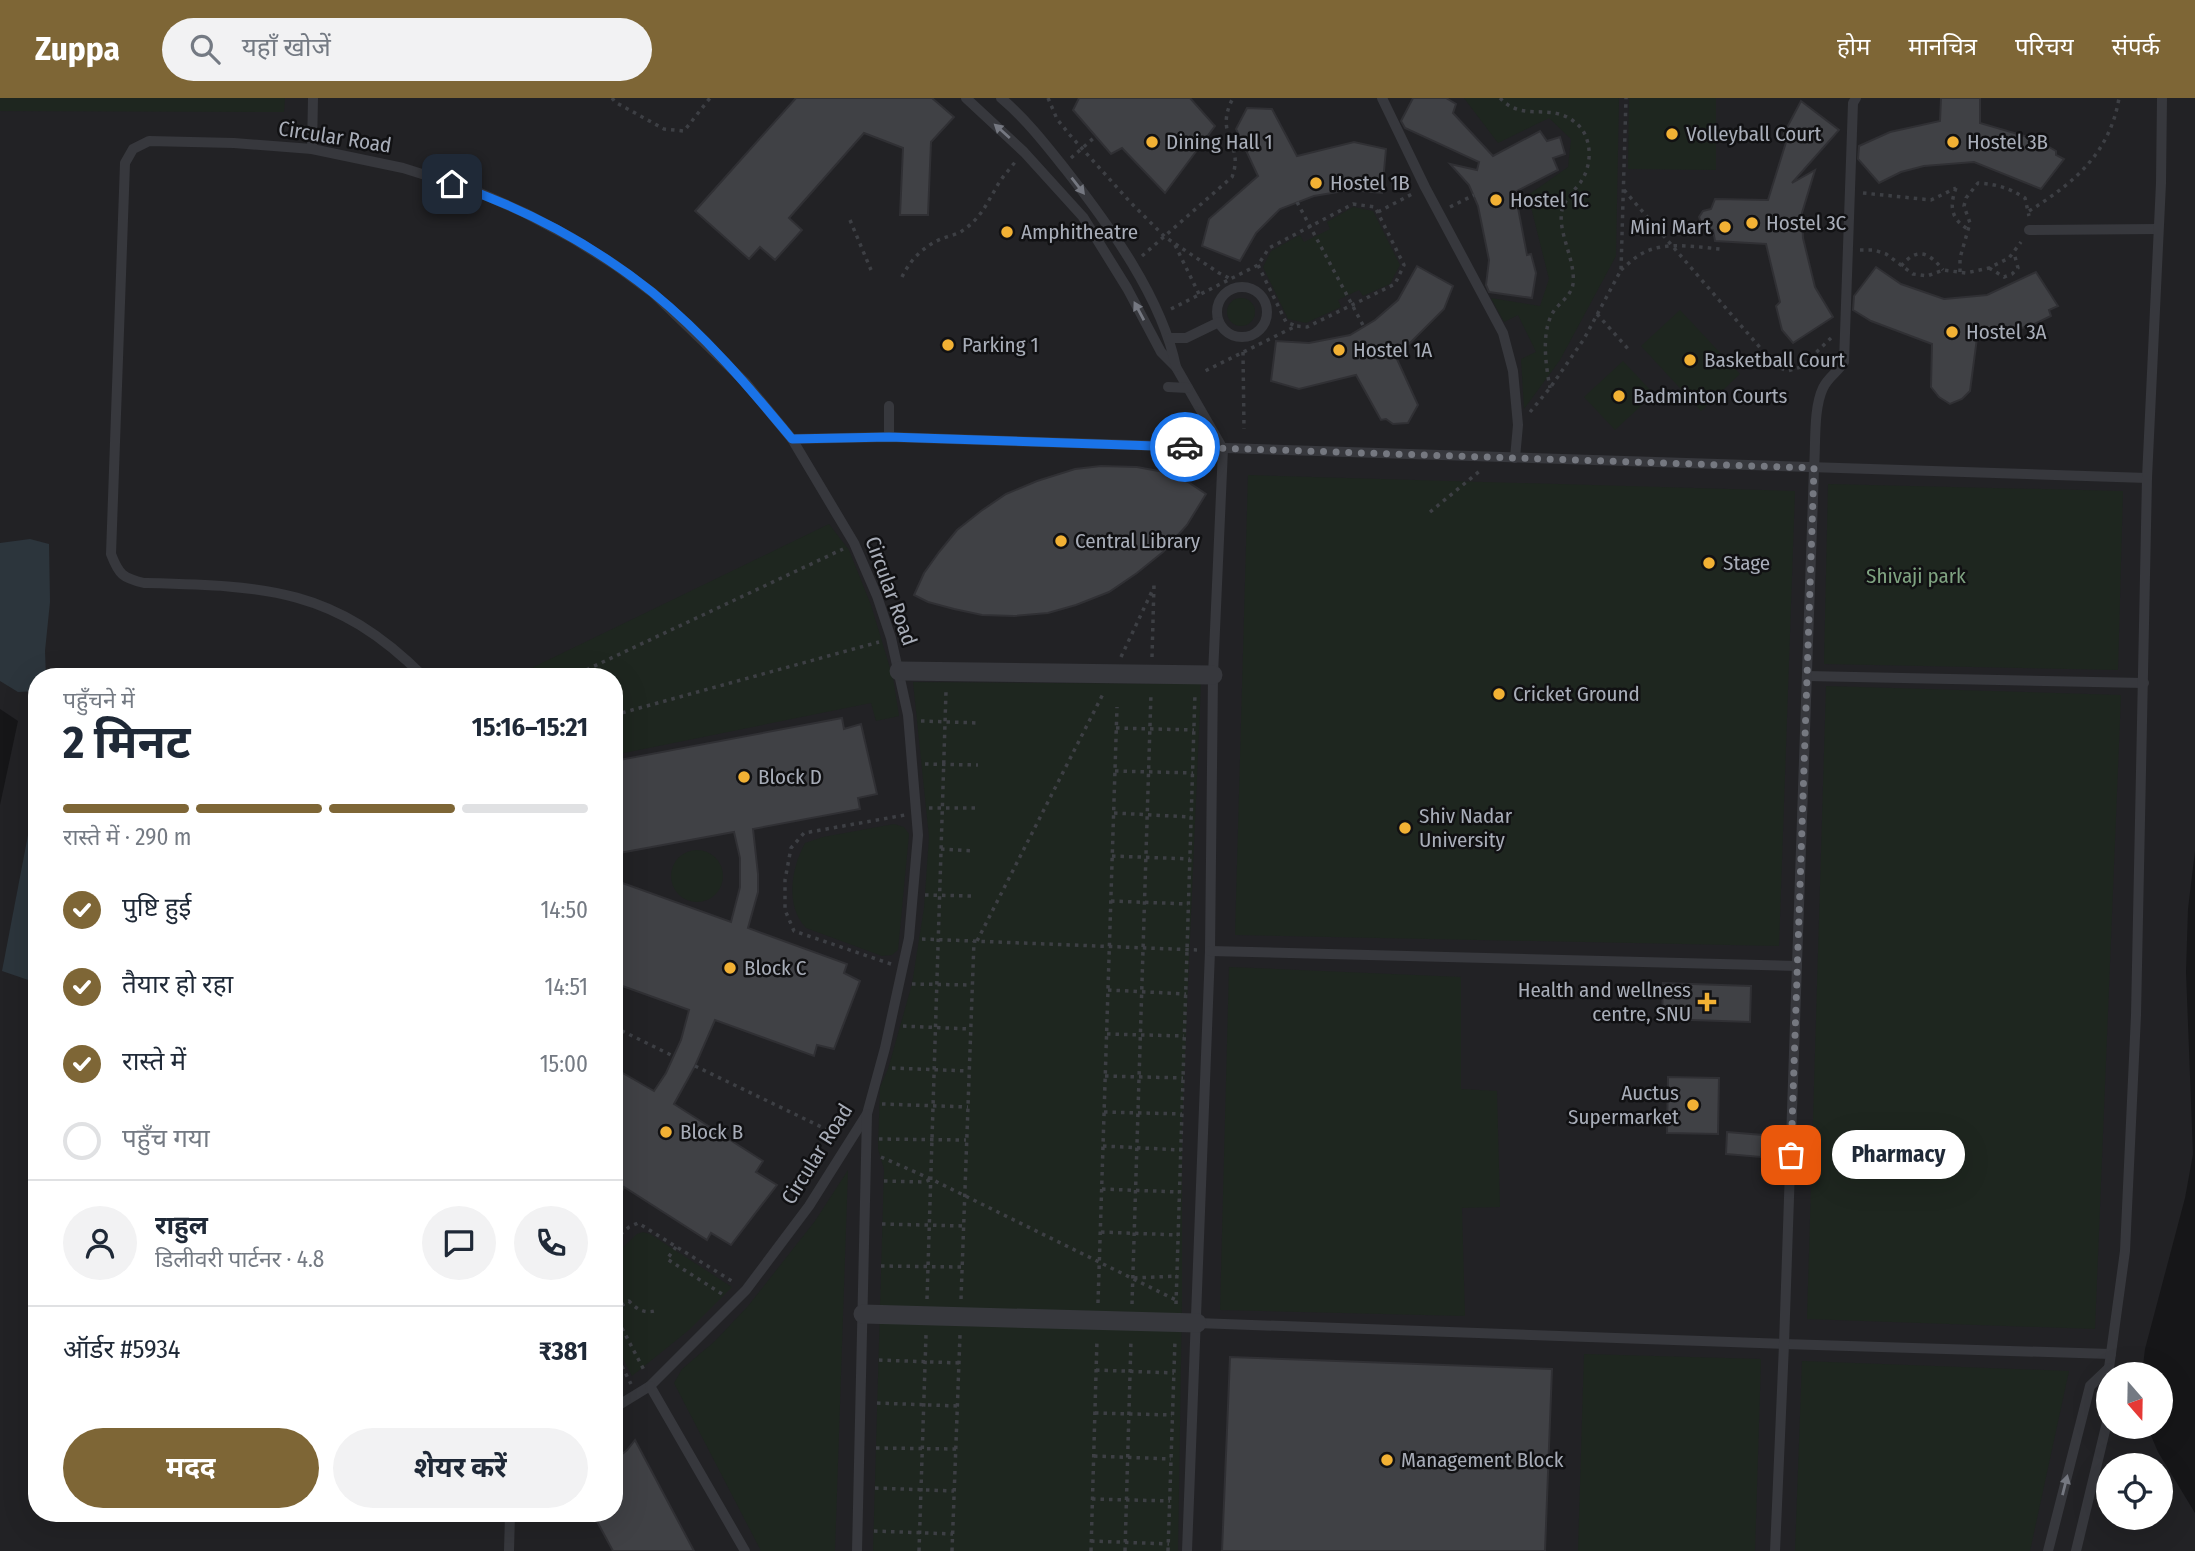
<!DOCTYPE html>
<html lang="hi">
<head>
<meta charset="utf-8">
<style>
  :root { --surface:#fff; --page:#f2f2f3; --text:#1f2937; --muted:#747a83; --line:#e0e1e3; --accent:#7e6636 }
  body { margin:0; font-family:"Fira Sans Condensed","Noto Sans Devanagari",sans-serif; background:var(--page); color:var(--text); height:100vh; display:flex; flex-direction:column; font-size:26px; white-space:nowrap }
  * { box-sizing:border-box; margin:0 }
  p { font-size:23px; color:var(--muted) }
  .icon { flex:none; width:38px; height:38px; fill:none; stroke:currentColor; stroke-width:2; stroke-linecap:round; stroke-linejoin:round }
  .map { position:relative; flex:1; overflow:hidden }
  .side { position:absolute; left:28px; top:570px; width:595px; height:854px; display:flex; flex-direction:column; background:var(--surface); border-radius:28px; box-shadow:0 7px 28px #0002 }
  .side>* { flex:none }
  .needle { width:46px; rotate:160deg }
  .fabs { position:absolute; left:2096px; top:1264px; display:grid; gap:14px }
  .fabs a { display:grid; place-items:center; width:77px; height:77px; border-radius:50%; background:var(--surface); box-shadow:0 7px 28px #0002; font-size:35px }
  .pin { position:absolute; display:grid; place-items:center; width:60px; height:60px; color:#fff; margin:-30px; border-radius:14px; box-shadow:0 4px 10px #0006 }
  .courier { position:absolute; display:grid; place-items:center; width:70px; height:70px; margin:-35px; border:5px solid #1a73e8; border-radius:50%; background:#fff; color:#222; box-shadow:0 2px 9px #0007 }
  .bubble { position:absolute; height:49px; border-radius:24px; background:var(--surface); box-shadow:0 7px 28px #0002; font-size:23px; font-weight:700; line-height:49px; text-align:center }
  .summary em { font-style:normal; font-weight:700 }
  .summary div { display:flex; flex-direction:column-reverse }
  .summary { display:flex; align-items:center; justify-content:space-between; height:119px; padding:0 35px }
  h1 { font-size:46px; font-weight:700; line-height:52px }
  .bar { display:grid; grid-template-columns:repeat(4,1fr); gap:10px 7px; align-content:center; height:84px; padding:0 35px }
  .bar i { height:9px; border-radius:5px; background:var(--line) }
  .bar .on { background:var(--accent) }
  .bar p { grid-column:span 4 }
  .line { display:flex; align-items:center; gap:18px; padding:0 35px; border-top:2px solid var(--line) }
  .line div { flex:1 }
  .round { display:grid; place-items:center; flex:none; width:74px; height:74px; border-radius:37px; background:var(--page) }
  ol { padding:0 35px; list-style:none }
  li { display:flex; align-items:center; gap:21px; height:77px }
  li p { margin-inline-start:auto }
  li .icon { padding:7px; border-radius:50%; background:var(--accent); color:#fff; stroke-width:4 }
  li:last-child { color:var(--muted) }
  li i { width:38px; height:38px; border:4px solid var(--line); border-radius:50% }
  .primary-button { display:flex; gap:14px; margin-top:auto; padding:14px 35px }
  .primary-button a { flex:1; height:80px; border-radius:42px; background:var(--accent); color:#fff; font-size:28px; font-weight:700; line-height:80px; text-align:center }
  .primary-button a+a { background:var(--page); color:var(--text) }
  header { display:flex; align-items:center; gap:42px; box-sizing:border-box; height:98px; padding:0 35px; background:var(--accent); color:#fff }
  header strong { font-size:33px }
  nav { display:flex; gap:38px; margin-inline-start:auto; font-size:24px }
  .search { width:490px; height:63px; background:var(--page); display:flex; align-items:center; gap:18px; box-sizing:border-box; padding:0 24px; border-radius:38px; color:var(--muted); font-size:26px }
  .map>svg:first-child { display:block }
</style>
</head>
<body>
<header>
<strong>Zuppa</strong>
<div class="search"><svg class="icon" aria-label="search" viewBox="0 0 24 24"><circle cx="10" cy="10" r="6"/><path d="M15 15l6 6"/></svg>यहाँ खोजें</div>
<nav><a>होम</a><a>मानचित्र</a><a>परिचय</a><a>संपर्क</a></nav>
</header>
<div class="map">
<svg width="2195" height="1453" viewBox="0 0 2195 1453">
  <rect width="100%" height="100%" fill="#161618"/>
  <path fill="#222225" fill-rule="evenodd" d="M0,0H2195V753L2188,811L2186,874L2193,1056L2185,1100L2145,1251L2142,1276H2109V1328H2147L2158,1354L2195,1415V1453H0V707L18,623L0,611ZM37,579H614V1416H37ZM2109,1367H2161V1419H2109Z"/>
  <g fill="#1e261f">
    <polygon points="0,0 285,0 284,14 0,13"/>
    <polygon points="1464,0 1619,0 1616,158 1560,262 1524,311 1521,261 1536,254 1518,217 1504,224 1491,200 1540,208 1549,181 1528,97 1568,69 1571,41 1549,20 1498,45"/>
    <polygon points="1629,0 1716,0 1716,72 1628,71"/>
    <polygon points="1353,109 1373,113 1400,167 1390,186 1363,198 1359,192 1338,202 1341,209 1306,225 1288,221 1263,169 1271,153 1300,137 1304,144 1330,131 1327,124"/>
    <circle cx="1241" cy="214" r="14"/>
    <polygon points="1680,212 1740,276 1701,313 1641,248"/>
    <polygon points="1623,263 1654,296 1615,332 1584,299"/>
    <polygon points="1248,377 1795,393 1779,848 1235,837"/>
    <polygon points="1828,386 2123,393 2118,572 1824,566"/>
    <polygon points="829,426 849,452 871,507 893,580 899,618 876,623 871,605 614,657 614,579 513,579"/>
    <polygon points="913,584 1201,586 1182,1025 1182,1204 1178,1453 873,1453 884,1071 878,1051 880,989 888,971 912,886 924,810 929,739"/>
    <polygon points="1826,588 2121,597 2095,1231 1807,1221"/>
    <path d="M894,726L904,729L909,736L898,852L892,857L882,858L806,830C785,808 791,771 805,745L823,739Z"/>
    <circle cx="697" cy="778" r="26"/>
    <polygon points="1229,869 1461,879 1461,991 1497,993 1500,1109 1462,1110 1465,1218 1220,1212"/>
    <polygon points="848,1072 835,1453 761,1453 674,1285 682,1271 715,1243 748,1208 815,1123"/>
    <polygon points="643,1134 650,1136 732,1189 689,1232 632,1278 614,1243 614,1158 637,1136"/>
    <polygon points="1584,1256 1761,1261 1755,1453 1578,1453"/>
    <polygon points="1802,1263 2069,1273 2030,1453 1795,1453"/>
  </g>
  <g fill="#2c353c">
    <polygon points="30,441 49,446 50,504 45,553 46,579 37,579 37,593 18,594 0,583 0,445"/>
    <polygon points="37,690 37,885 2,873"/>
  </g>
  <g fill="#404145" stroke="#303034" stroke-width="2">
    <polygon points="796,0 932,0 954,19 931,44 928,117 900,117 903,50 864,35 789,120 802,132 775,162 760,149 749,161 695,113"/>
    <polygon points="1079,0 1190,0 1215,28 1165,95 1122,50 1111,56 1073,12"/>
    <polygon points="1413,0 1446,0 1456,6 1453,15 1493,58 1540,33 1547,43 1560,39 1565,56 1553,60 1558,72 1515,94 1527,157 1531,156 1536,175 1532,200 1489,194 1486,187 1489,162 1478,108 1469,87 1450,66 1477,72 1479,64 1405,30 1401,23"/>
    <polygon points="1941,0 1980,0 1980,25 2035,41 2056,53 2056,57 2064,61 2041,91 1974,64 1924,68 1901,74 1879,85 1858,61 1859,48 1890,34 1940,23"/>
    <polygon points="1801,3 1839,32 1792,85 1815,72 1802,115 1803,140 1815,189 1833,219 1793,245 1782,232 1776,208 1780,204 1766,146 1715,143 1713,132 1703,130 1699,119 1703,113 1711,111 1715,101 1768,102 1787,41 1783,37"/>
    <polygon points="1247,10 1272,11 1297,58 1354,44 1386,51 1382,95 1350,92 1314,98 1280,111 1256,135 1240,163 1202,148 1209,121 1258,78 1236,31"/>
    <polygon points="1417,168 1453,188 1444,211 1396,259 1418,307 1408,325 1393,326 1386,321 1381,322 1356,277 1299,291 1271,283 1276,243 1309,245 1350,237 1375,222 1398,202"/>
    <polygon points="1876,169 1901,186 1944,201 1987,197 2036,174 2058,208 2049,212 2051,218 2030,228 1977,240 1970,293 1962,301 1950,306 1939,299 1931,289 1932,246 1871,223 1853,212 1854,198"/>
    <polygon points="1101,368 1137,369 1164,374 1188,384 1206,396 1187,427 1163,454 1137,475 1109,494 1076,507 1048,515 1014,518 982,517 954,511 928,504 914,497 924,475 939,454 957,432 981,413 1006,396 1037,383 1075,371"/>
    <polygon points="842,620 844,631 861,626 877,696 858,700 860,711 753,731 758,776 758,794 748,830 847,866 844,875 860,883 834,951 817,947 814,958 715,922 695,968 674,1006 763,1063 756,1074 777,1087 731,1147 711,1135 707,1142 624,1089 614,1111 614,970 654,993 666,975 681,942 689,912 614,885 614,782 731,824 740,789 740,760 734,734 614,756 614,663"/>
    <polygon points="1663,885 1751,888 1750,924 1662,921"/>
    <polygon points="1668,979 1719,980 1718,1036 1667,1035"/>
    <polygon points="1727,1034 1763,1037 1761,1059 1726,1056"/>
    <polygon points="1230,1259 1552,1271 1545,1453 1222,1453"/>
    <polygon points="635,1342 694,1453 613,1453 593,1416 614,1416 614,1363 627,1352"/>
  </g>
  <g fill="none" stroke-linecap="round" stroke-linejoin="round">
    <g stroke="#3d3f44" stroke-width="3.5" stroke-dasharray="3.5 5" stroke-linecap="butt">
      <polyline points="612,0 615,4 664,31 684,33 710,0"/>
      <polyline points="1048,0 1057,21 1069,36 1131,105 1165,139 1219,175 1231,181"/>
      <path d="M1500,0C1525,27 1554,0 1581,30C1593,46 1591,70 1580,85C1573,94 1565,101 1562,112C1557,134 1576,162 1573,186C1571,199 1558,205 1552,216C1541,237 1546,268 1550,290"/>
      <polyline points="1071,60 1096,38"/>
      <path d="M1956,90C1949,109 1951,121 1969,132"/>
      <polyline points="1624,92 1775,267 1787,273 1801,269 1831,240"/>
      <polyline points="1863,95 1931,102 1956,90"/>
      <polyline points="1297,104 1364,229"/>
      <polyline points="1450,109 1474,97"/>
      <path d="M2029,113C2074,85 2110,55 2119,0"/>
      <polyline points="1378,114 1414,95"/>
      <polyline points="850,122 871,172"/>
      <polyline points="1175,147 1199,196"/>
      <polyline points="1860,152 1874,152 1886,156 1913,176 1927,178 1943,172 1966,175 1989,170 2009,160 2021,144"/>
      <path d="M1142,158L1232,79C1245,45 1213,38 1233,0"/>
      <polyline points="1258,167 1286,224 1294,227"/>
      <path d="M1901,168C1917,149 1929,154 1943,172"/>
      <polyline points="1989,170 2004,179 2012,176 2018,170 2014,155"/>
      <path d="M1621,172C1628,166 1635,159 1643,155C1665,143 1697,149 1720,151"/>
      <path d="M1960,174V160L1970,125L1964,108L1966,100L1978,85C1996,86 2009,90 2025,100L2029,118"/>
      <path d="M902,179C910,162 924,148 941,141C948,138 956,137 962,133C980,121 986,107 996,90C1001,80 1009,72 1016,63"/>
      <polyline points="1171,211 1258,167 1269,150 1353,106 1375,109 1404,167 1395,186 1307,229 1296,228 1203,274"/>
      <polyline points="1597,216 1630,253"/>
      <polyline points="1243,254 1244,331"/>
      <polyline points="1530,314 1550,290 1584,241 1621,172 1626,0"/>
      <polyline points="1430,414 1481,372"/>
      <polyline points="1121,559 1154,489"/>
      <polyline points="1152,559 1154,487"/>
      <polyline points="571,579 843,451"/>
      <polyline points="614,617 879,544"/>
      <polyline points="921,623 978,625"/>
      <polyline points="1116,630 1194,632"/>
      <polyline points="925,666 978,667"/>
      <polyline points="1115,673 1193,675"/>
      <polyline points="929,710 975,710"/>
      <polyline points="1114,715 1191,719"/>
      <polyline points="941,751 973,753"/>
      <polyline points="1112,758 1190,761"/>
      <polyline points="925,797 973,798"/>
      <polyline points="1111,803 1188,806"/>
      <polyline points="922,841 1197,852"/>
      <polyline points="977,843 1104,594"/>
      <polyline points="891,866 794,833 785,812 785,782 791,750 804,735 905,717"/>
      <polyline points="912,886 971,887"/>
      <polyline points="1108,892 1186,896"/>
      <polyline points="903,928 970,931"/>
      <polyline points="614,929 673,958"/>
      <polyline points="1107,936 1184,938"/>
      <polyline points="695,968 838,1037"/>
      <polyline points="892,970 968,973"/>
      <polyline points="1105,978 1183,980"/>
      <polyline points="882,1006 968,1009"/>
      <polyline points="1104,1014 1182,1016"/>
      <polyline points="879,1041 966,1042"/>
      <polyline points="1103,1048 1181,1052"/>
      <polyline points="881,1059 931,1081 1176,1202"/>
      <polyline points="884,1083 924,1084 930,1082"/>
      <polyline points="1102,1091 1179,1094"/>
      <polyline points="882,1126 964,1128"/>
      <polyline points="1101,1134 1178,1137"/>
      <polyline points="614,1142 629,1129 638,1125 735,1185"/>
      <polyline points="676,1149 667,1161 722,1196"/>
      <polyline points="881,1168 962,1169"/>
      <polyline points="1134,1180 1177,1178"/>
      <polyline points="927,1201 946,593"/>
      <polyline points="961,1201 974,843"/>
      <polyline points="1098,1205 1117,609"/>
      <polyline points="1132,1206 1151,595"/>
      <polyline points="1176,1206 1195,595"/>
      <path d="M614,1212L629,1203C638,1213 646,1216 658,1212"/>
      <polyline points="614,1215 645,1274"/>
      <polyline points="614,1253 631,1286"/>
      <polyline points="879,1262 959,1265"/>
      <polyline points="1096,1272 1174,1275"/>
      <polyline points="877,1305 957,1308"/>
      <polyline points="1095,1315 1172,1317"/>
      <polyline points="876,1350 956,1351"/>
      <polyline points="1094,1358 1171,1361"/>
      <polyline points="875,1390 954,1393"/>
      <polyline points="1092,1401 1170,1403"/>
      <polyline points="874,1433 953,1436"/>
      <polyline points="1091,1443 1169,1446"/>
      <polyline points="919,1453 926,1237"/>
      <polyline points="952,1453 960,1237"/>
      <polyline points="1091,1453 1097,1241"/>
      <polyline points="1125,1453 1131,1242"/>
      <polyline points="1168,1453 1175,1242"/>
    </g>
    <g stroke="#37383d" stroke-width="10">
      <polyline points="966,0 1024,54 1083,119 1127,190 1161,254 1176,269 1223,351 1213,577 1210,853 1187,1453"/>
      <path d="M1001,0C1026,21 1046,47 1066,72C1109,127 1162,200 1176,269"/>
      <polyline points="1382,0 1425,89 1503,235 1513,273 1518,327 1515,360"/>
      <polyline points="312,51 313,0"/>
      <polyline points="2029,132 2158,131"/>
      <circle cx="1242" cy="214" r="25"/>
      <polyline points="1169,240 1186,240 1219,224"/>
      <polyline points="1168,289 1188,290"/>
      <polyline points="889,339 889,308"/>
      <polyline points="792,341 889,339 2147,380"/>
      <polyline points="1807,578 2144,585"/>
      <path d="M424,579C334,489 265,488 144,485C123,480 119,477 111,456L125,65L133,51L149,43L234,45L312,51L403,70L476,93L525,115L572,140L615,167L653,195L745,284L792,341L854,445L877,498L891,540L908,617L918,737L909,840L885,950L867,1016L809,1108L746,1192L650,1288L614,1310"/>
      <polyline points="1210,853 1797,868"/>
      <polyline points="1197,1225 1784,1246 2111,1256"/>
      <polyline points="2110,1276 2109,1270 2125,1153 2136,917 2147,380 2161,85 2162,0"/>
      <polyline points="650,1288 745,1453"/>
      <polyline points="509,1453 510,1416"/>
      <polyline points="857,1453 867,1016"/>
      <path d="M1775,1453L1784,1246L1814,370C1816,347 1813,311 1823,290C1828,279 1838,274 1844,264L1853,5L1856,0"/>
      <polyline points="2048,1453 2090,1288 2109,1270"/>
      <polyline points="2076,1453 2109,1316"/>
    </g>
    <g stroke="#37383d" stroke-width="19">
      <polyline points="899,573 1213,577"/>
      <polyline points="863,1216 1197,1225"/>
    </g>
  </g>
  <defs><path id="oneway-solid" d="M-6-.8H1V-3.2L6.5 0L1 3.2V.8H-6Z" transform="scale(1.75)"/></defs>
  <g fill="#757881">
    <use href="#oneway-solid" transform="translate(1002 33) rotate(-138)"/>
    <use href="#oneway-solid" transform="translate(1078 88) rotate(52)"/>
    <use href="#oneway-solid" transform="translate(1139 213) rotate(-118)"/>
    <use href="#oneway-solid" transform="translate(2065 1387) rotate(-76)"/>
  </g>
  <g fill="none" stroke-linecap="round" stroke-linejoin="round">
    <polyline stroke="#757880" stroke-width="7" stroke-dasharray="0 12.6" points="1185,349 1814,370 1791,1057"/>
    <path stroke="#1a73e8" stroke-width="9" d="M452,86C523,109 593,147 652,194C705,237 749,289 792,341L889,339L1185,349"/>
  </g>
  <g fill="#f2b134" stroke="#111113" stroke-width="2.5">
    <circle cx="1672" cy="36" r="7"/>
    <circle cx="1152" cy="44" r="7"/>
    <circle cx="1953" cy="44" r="7"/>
    <circle cx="1316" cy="85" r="7"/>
    <circle cx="1496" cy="102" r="7"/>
    <circle cx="1752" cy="125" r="7"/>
    <circle cx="1725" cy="129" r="7"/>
    <circle cx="1007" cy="134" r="7"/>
    <circle cx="1952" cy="234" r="7"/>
    <circle cx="948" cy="247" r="7"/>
    <circle cx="1339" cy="252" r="7"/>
    <circle cx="1690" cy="262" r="7"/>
    <circle cx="1619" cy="298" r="7"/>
    <circle cx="1061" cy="443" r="7"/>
    <circle cx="1709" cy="465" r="7"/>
    <circle cx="1499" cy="596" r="7"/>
    <circle cx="744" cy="679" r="7"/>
    <circle cx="1405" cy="730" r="7"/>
    <circle cx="730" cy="870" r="7"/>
    <path d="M1703.5 893.5h7v7h7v7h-7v7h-7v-7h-7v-7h7z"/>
    <circle cx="1693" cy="1007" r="7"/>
    <circle cx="666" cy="1034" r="7"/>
    <circle cx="1387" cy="1362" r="7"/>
  </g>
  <g text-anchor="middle" stroke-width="5" stroke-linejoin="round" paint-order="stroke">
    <g font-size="21" fill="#a8adb8" stroke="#111113" text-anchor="start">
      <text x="1686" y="43">Volleyball Court</text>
      <text x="1166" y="51">Dining Hall 1</text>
      <text x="1967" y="51">Hostel 3B</text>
      <text x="1330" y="92">Hostel 1B</text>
      <text x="1510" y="109">Hostel 1C</text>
      <text x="1766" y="132">Hostel 3C</text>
      <text x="1711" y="136" text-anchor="end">Mini Mart</text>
      <text x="1021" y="141">Amphitheatre</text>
      <text x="1966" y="241">Hostel 3A</text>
      <text x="962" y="254">Parking 1</text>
      <text x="1353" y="259">Hostel 1A</text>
      <text x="1704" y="269">Basketball Court</text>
      <text x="1633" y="305">Badminton Courts</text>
      <text x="1075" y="450">Central Library</text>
      <text x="1723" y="472">Stage</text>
      <text x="1513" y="603">Cricket Ground</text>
      <text x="758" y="686">Block D</text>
      <text x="1419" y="725">Shiv Nadar<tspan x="1419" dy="24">University</tspan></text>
      <text x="744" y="877">Block C</text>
      <text x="1691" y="899" text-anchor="end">Health and wellness<tspan x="1691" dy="24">centre, SNU</tspan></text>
      <text x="1679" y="1002" text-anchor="end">Auctus<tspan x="1679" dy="24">Supermarket</tspan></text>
      <text x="680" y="1041">Block B</text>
      <text x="1401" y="1369">Management Block</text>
    </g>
    <g font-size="21" fill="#a8adb8" stroke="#111113">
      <text transform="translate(335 39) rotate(9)" y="7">Circular Road</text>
      <text transform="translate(891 493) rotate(70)" y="7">Circular Road</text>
      <text transform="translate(817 1056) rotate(-58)" y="7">Circular Road</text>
    </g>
    <g font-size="21" fill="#7fa381" stroke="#111113">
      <text x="1916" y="485">Shivaji park</text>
    </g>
  </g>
</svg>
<div class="fabs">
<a><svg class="needle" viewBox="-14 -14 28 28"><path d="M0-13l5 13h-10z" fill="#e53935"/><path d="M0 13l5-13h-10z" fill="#747a83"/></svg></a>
<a><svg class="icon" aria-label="locate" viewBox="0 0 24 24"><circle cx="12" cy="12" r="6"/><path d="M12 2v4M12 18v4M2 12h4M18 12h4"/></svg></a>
</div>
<div class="pin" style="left:1791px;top:1057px;background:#ea580c"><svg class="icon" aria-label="bag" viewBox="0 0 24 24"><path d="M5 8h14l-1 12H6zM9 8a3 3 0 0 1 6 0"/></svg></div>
<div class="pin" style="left:452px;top:86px;background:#1f2937"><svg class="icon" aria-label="home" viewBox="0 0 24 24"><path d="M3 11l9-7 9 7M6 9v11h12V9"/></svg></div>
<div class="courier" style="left:1185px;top:349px"><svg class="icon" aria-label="car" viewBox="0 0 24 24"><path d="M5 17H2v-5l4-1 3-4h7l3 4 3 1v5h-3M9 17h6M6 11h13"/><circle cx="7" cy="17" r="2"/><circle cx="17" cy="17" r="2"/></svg></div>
<div class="bubble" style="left:1832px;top:1032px;width:133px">Pharmacy</div>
<section class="side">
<div class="summary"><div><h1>2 मिनट</h1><p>पहुँचने में</p></div><em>15:16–15:21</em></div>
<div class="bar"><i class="on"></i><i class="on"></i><i class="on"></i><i></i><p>रास्ते में · 290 m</p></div>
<ol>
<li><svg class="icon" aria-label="check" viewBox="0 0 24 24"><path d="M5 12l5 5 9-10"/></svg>पुष्टि हुई<p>14:50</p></li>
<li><svg class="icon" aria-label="check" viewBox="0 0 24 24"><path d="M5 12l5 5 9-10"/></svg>तैयार हो रहा<p>14:51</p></li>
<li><svg class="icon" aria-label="check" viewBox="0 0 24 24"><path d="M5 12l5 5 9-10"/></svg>रास्ते में<p>15:00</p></li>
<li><i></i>पहुँच गया</li>
</ol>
<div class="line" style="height:126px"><a class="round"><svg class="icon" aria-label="person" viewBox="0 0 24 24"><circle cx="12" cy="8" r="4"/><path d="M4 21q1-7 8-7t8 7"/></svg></a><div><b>राहुल</b><p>डिलीवरी पार्टनर · 4.8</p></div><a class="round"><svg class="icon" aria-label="chat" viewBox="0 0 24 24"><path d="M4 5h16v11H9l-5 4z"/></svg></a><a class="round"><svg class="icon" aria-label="phone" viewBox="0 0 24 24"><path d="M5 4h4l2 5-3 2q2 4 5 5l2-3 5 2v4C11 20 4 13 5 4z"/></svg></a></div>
<div class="line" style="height:91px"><div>ऑर्डर #5934</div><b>₹381</b></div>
<div class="primary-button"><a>मदद</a><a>शेयर करें</a></div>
</section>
</div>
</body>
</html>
